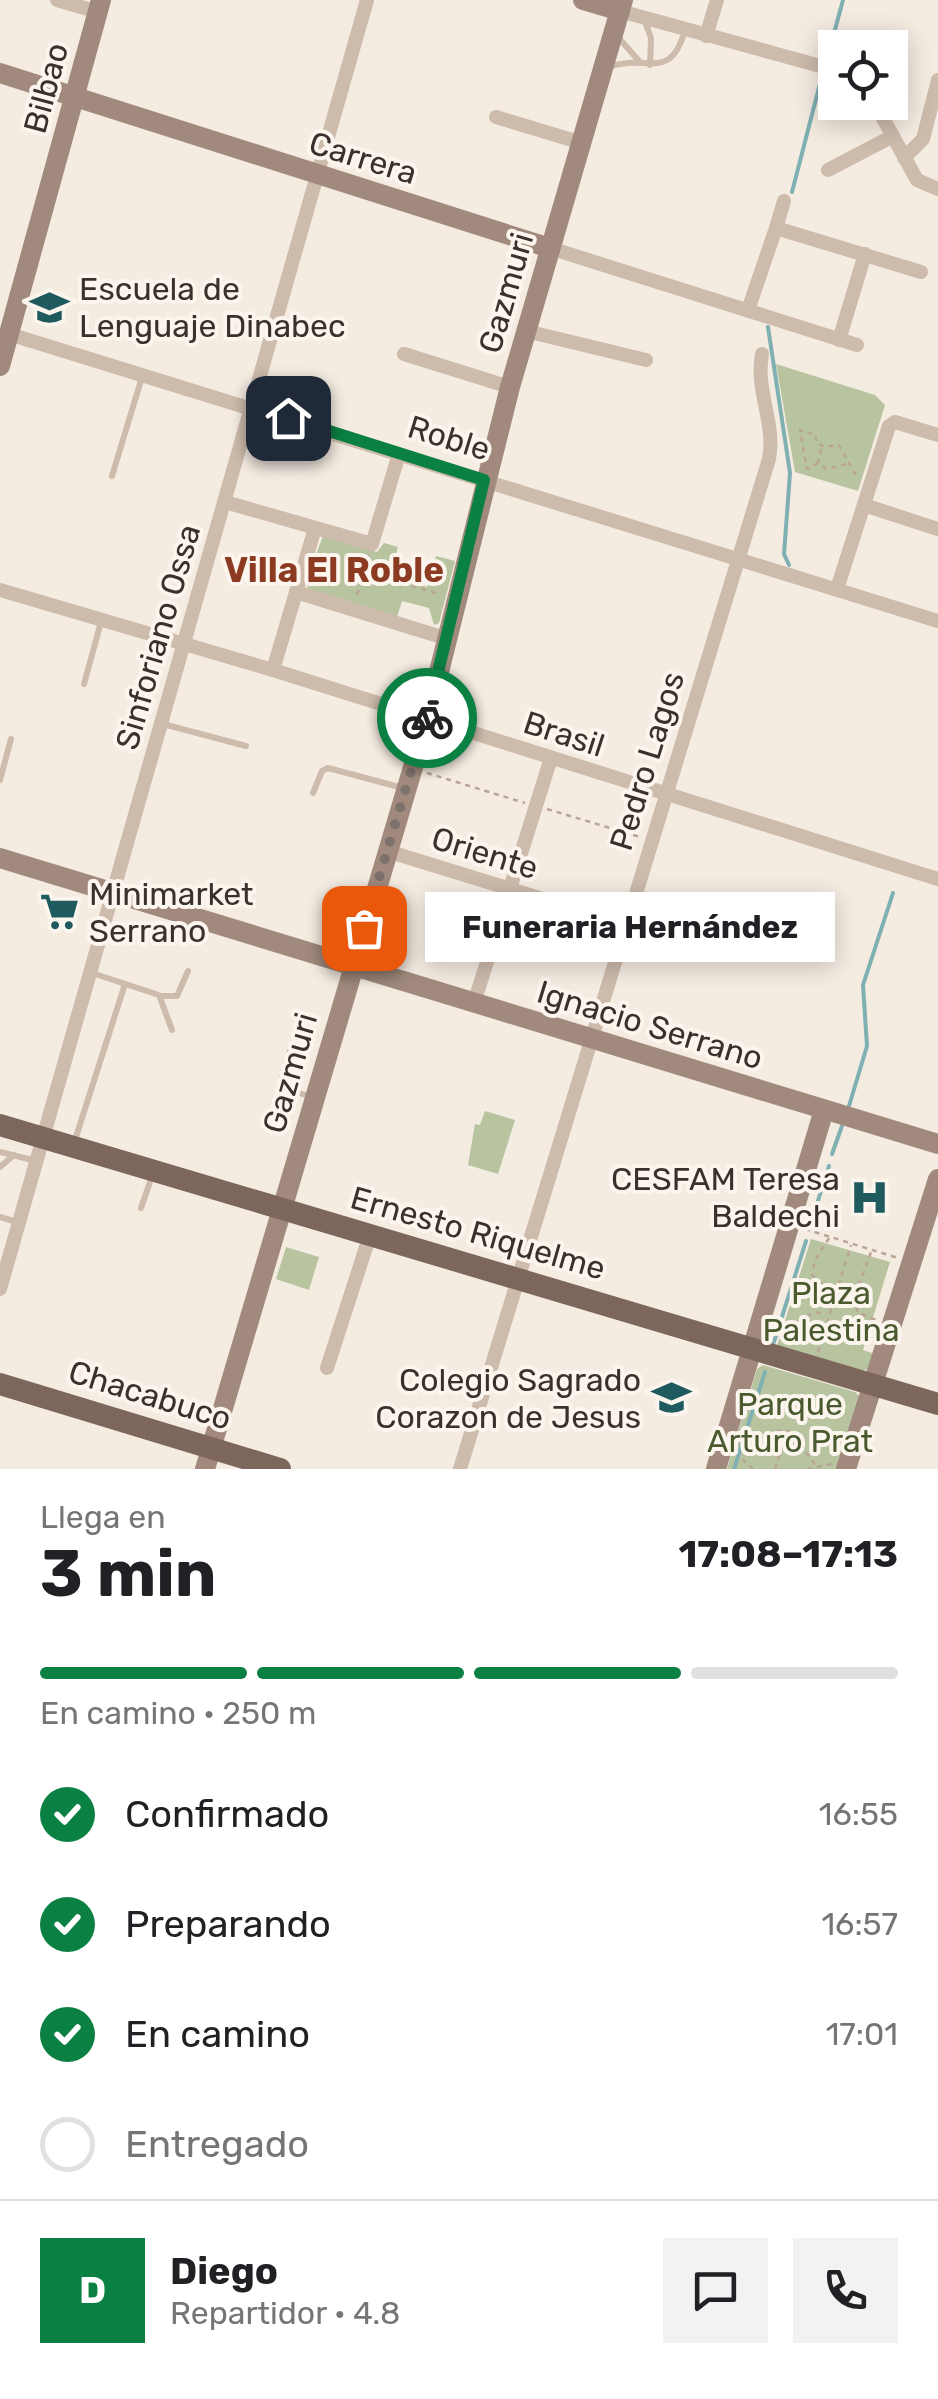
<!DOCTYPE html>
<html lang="es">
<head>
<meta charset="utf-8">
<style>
  :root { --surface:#fff; --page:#f2f2f2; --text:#202124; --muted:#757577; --line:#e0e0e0; --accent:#0b8043 }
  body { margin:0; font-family:Rubik,sans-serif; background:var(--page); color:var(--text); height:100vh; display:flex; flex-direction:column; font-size:38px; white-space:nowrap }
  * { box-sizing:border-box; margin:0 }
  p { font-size:32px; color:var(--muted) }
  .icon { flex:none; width:55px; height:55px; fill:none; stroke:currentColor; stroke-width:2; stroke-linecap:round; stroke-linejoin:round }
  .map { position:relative; height:1469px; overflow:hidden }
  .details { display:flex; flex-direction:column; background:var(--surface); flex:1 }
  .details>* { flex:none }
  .buttons { position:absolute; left:818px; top:30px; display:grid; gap:20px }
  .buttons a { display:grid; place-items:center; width:90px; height:90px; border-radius:0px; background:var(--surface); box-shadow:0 5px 25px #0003; font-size:50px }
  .pin { position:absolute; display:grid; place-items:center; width:85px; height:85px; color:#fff; margin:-42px; border-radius:20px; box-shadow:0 5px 15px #0006 }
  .courier { position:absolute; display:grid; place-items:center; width:100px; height:100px; margin:-50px; border:8px solid #0b8043; border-radius:50%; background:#fff; color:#222; box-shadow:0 2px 12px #0007 }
  .bubble { position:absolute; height:70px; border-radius:0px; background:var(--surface); box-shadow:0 5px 25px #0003; font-size:32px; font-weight:700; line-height:70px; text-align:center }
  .headline em { font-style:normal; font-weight:700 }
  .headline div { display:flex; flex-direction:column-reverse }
  .headline { display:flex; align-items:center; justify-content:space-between; height:170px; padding:0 40px }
  h1 { font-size:65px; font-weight:700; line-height:75px }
  .bar { display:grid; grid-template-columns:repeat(4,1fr); gap:15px 10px; align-content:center; height:120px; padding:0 40px }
  .bar i { height:12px; border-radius:8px; background:var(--line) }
  .bar .current { background:var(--accent) }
  .bar p { grid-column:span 4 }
  .line { display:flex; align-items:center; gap:25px; padding:0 40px; border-top:2px solid var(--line) }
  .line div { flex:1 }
  .round { display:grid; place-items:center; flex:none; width:105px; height:105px; border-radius:0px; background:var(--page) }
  ol { padding:0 40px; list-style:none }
  li { display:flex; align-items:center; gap:30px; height:110px }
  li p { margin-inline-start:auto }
  li .icon { padding:10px; border-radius:50%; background:var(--accent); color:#fff; stroke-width:4 }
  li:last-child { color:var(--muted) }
  li i { width:55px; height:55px; border:5px solid var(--line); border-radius:50% }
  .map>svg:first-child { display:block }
</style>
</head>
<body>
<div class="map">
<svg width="938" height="1469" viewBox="0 0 938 1469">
  <rect width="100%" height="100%" fill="#f4ebe1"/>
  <g fill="#b8c4a0">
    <polygon points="776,364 875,395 885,405 858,491 795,472"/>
    <polygon points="323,536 377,552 384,543 398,547 390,576 427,587 436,556 455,561 439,623 434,625 429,608 402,601 397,617 309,590 305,583"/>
    <polygon points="485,1111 515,1120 498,1174 468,1165 475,1124 480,1125"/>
    <polygon points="811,1239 890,1262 863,1350 875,1354 871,1368 862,1371 777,1346"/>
    <polygon points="286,1247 319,1257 309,1290 276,1279"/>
    <polygon points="763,1365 855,1392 861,1398 839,1469 727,1469 757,1369"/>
  </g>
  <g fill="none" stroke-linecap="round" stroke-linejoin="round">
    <g stroke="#7fb0b2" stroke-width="4">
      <polyline points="826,63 843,0"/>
      <polyline points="792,192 823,72"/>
      <polyline points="768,327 790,473 784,554 789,565"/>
      <polyline points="849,1106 867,1046 863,985 893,893"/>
      <polyline points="832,1154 842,1126"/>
      <polyline points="810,1226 829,1166"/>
      <polyline points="774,1342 806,1241"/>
      <polyline points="734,1469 765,1372"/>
    </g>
    <g stroke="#b9a596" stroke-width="2.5" stroke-dasharray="5 5" stroke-linecap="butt">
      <polyline points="821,449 818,463 826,469 847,464"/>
      <polyline points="818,463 807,469 800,430 816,435 816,442 824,447 839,445 858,479"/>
      <polyline points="364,571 439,594"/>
      <polyline points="357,595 369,555"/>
      <polyline points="427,773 525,803"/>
      <polyline points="547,809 640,837"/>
      <polyline points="805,1229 898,1258"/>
      <polyline points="829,1238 815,1260 812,1275 834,1294"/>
      <polyline points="858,1287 857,1312 876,1320"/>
      <polyline points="839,1288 859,1285 871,1252"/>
      <polyline points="794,1335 807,1347"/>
      <polyline points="792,1340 799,1320 815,1312 827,1314"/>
      <polyline points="818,1352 851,1245"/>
      <path d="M753,1469L743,1460C748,1441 770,1428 790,1431L816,1466"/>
      <polyline points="775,1469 786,1432"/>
      <polyline points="807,1469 832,1464"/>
    </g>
    <g stroke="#cdbbac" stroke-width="6">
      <polyline points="644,19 651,38 650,65"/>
      <polyline points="618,37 639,61"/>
      <path d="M609,67C647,53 670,83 685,30"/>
      <polyline points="112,476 142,377"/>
      <polyline points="84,684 101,622"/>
      <polyline points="163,724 246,746"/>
      <polyline points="0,780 11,739"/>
      <polyline points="313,793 322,771 328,768 403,788"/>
      <polyline points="92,973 159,995 172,1030"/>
      <polyline points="160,996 177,996 188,971"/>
      <polyline points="290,1051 282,1078 284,1088 312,1097"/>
      <polyline points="75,1140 125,984"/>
      <polyline points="0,1152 36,1161"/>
      <polyline points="0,1167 14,1155"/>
      <polyline points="141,1208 152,1176"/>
      <polyline points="0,1217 17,1222"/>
    </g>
    <g stroke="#cdbbac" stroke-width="14">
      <polyline points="57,0 98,12"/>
      <polyline points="620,11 835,70"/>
      <polyline points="706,36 717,0"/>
      <polyline points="872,48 874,38"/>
      <polyline points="874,102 917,180 938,189"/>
      <polyline points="496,117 582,143"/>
      <polyline points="904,158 923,139 938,80"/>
      <polyline points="828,170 893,136"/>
      <polyline points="776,228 784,201"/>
      <polyline points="550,248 857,345"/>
      <polyline points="748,310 776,228 921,272"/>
      <polyline points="526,331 646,360"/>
      <polyline points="9,334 938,621"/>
      <polyline points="839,340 865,254"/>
      <polyline points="404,354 510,387"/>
      <polyline points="225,502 372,544 399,454"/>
      <polyline points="864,505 938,529"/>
      <polyline points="837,589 889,426 895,422 938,435"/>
      <polyline points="0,590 273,670 938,879"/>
      <polyline points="296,592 448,639"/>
      <polyline points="273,670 315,528"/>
      <polyline points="387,851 624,924"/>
      <polyline points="474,1003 551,758"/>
      <polyline points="0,1289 367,0"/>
      <polyline points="327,1368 370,1235"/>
      <path d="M460,1469L769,459C776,423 755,391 762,354"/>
    </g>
    <g stroke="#a18a7d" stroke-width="20">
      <polyline points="583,0 620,11"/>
      <polyline points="0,73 550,248"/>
      <polyline points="0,366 101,0"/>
      <polyline points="0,858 938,1144"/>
      <polyline points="205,1469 427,720 510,387 623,0"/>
      <polyline points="716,1469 824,1110"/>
      <polyline points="846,1469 938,1179"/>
    </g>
    <g stroke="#7d675c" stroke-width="22">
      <polyline points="0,1125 938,1404"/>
      <polyline points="0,1384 280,1469"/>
    </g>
  </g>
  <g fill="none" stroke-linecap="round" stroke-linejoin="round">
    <polyline stroke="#7c716b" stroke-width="10" stroke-dasharray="0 18" points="364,928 427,718"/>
    <polyline stroke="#0b8043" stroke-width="12" points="288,418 484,480 427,718"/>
  </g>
  <defs>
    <symbol id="school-bare" viewBox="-9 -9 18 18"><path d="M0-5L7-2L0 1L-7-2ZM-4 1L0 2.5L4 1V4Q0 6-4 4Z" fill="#1f5a5e" stroke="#fbf5ee" stroke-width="2.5" paint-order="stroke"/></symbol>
    <symbol id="supermarket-bare" viewBox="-9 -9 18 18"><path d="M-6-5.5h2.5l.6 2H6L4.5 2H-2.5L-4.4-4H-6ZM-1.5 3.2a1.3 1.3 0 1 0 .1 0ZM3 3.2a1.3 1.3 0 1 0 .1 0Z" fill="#1f5a5e" stroke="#fbf5ee" stroke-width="2.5" paint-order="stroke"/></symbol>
    <symbol id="hospital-bare" viewBox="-9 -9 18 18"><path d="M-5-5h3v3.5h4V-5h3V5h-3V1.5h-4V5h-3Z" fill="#1f5a5e" stroke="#fbf5ee" stroke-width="2.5" paint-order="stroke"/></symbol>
  </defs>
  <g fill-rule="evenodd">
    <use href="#school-bare" x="22" y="280" width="55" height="55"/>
    <use href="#supermarket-bare" x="32" y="884" width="55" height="55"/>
    <use href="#hospital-bare" x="842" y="1170" width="55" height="55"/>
    <use href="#school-bare" x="644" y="1370" width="55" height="55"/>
  </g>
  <g text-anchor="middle" stroke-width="8" stroke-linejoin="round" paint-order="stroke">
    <g font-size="32" fill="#3b302b" stroke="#fbf5ee">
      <text transform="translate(46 88) rotate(-75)" y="11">Bilbao</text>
      <text transform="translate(363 158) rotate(17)" y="11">Carrera</text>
      <text transform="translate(506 293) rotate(-74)" y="11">Gazmuri</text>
      <text transform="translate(449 438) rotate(17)" y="11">Roble</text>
      <text transform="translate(158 637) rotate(-74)" y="11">Sinforiano Ossa</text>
      <text transform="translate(564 734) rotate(18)" y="11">Brasil</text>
      <text transform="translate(647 761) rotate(-73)" y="11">Pedro Lagos</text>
      <text transform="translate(485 853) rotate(17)" y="11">Oriente</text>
      <text transform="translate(650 1025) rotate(17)" y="11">Ignacio Serrano</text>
      <text transform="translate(290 1073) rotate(-74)" y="11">Gazmuri</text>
      <text transform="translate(478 1233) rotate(16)" y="11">Ernesto Riquelme</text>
      <text transform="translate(150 1395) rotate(17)" y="11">Chacabuco</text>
    </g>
    <g font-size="32" fill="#3b302b" stroke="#fbf5ee" text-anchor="start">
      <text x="79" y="300">Escuela de<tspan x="79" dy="37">Lenguaje Dinabec</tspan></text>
      <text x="89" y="905">Minimarket<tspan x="89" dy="37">Serrano</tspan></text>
      <text x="840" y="1190" text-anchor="end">CESFAM Teresa<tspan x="840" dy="37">Baldechi</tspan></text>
      <text x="641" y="1391" text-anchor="end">Colegio Sagrado<tspan x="641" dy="37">Corazon de Jesus</tspan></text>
    </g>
    <g font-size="32" fill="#4a5a2e" stroke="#fbf5ee">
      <text x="831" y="1304">Plaza<tspan x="831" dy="37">Palestina</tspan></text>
      <text x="790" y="1415">Parque<tspan x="790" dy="37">Arturo Prat</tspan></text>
    </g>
    <g font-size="35" font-weight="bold" fill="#8c3b22" stroke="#fbf5ee">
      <text x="334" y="582">Villa El Roble</text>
    </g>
  </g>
</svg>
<div class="buttons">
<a><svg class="icon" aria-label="locate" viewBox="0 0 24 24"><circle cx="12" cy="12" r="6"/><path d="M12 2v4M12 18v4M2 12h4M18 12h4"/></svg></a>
</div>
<div class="pin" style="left:364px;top:928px;background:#ea580c"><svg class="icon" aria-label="bag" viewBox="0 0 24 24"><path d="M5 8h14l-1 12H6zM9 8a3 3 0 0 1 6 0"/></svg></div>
<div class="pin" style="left:288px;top:418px;background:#1f2937"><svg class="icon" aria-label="home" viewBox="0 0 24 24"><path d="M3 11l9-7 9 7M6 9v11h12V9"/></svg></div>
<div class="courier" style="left:427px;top:718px"><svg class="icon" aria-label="bike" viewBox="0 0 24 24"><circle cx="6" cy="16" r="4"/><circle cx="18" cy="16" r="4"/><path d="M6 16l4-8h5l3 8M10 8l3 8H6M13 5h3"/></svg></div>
<div class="bubble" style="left:425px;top:892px;width:410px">Funeraria Hernández</div>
</div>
<section class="details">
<div class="headline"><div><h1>3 min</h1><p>Llega en</p></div><em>17:08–17:13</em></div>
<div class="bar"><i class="current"></i><i class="current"></i><i class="current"></i><i></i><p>En camino · 250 m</p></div>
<ol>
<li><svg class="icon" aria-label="check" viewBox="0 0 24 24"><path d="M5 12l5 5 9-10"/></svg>Confirmado<p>16:55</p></li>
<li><svg class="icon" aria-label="check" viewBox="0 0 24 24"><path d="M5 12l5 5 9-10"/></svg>Preparando<p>16:57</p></li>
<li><svg class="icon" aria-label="check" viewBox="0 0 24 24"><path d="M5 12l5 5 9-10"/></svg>En camino<p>17:01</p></li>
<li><i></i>Entregado</li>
</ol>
<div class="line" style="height:180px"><b class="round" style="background:var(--accent);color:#fff">D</b><div><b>Diego</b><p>Repartidor · 4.8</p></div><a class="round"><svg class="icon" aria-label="chat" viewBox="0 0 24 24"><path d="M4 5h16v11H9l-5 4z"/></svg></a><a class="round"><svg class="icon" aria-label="phone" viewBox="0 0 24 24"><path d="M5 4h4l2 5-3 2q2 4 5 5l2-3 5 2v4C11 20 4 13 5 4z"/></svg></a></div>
</section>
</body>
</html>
